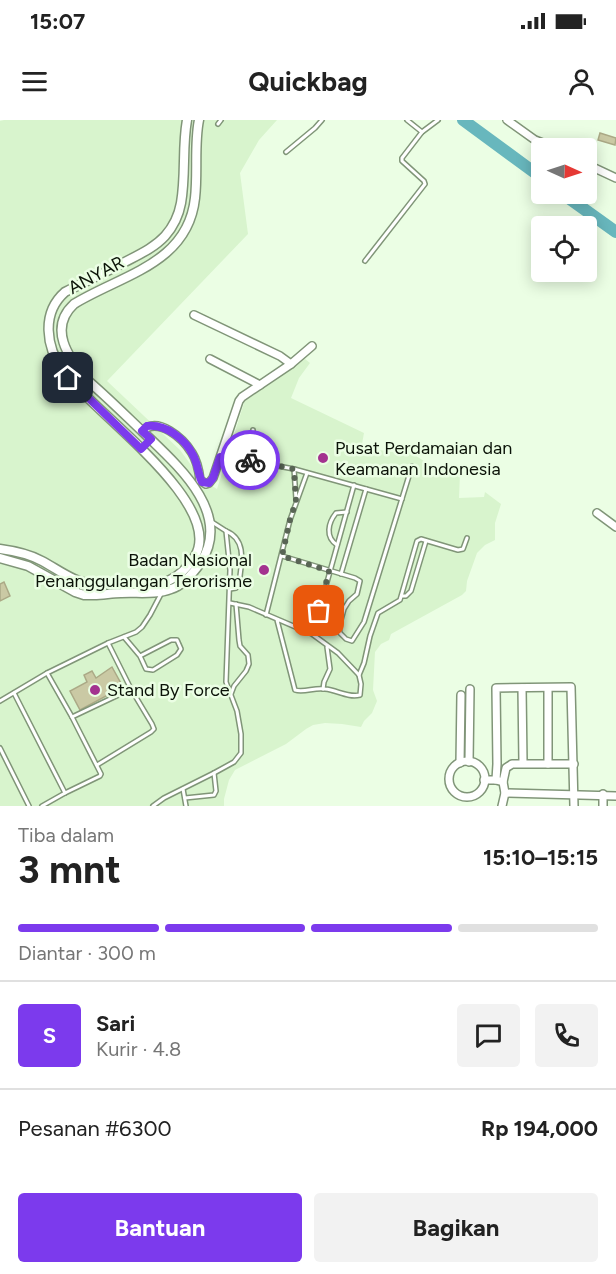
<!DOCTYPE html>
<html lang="id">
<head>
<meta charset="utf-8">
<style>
  :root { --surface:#fff; --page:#f2f2f2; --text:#222; --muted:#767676; --line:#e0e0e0; --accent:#7c3aed }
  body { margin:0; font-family:Figtree,sans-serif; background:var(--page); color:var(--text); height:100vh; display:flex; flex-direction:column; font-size:22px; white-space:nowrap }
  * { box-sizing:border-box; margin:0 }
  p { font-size:20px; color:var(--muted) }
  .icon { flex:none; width:33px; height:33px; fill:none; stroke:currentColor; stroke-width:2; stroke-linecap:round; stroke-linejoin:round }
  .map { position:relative; height:686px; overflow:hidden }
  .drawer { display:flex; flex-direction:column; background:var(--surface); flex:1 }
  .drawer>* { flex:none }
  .needle { width:39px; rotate:93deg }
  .buttons { position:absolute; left:531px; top:18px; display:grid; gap:12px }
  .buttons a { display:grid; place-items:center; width:66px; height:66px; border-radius:6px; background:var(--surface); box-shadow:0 3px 15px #0003; font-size:30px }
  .pin { position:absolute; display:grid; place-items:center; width:51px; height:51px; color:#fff; margin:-26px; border-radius:12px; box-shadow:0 3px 9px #0006 }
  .courier { position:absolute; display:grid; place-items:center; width:60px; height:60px; margin:-30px; border:4px solid #7c3aed; border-radius:50%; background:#fff; color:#222; box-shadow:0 2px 8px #0007 }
  .head em { font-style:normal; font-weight:700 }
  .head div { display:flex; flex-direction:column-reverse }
  .head { display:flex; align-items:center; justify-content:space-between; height:102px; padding:0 18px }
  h1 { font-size:39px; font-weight:700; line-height:45px }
  .bar { display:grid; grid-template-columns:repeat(4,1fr); gap:9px 6px; align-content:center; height:72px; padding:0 18px }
  .bar i { height:8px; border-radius:4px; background:var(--line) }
  .bar .current { background:var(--accent) }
  .bar p { grid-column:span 4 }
  .line { display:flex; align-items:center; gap:15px; padding:0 18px; border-top:2px solid var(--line) }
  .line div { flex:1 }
  .round { display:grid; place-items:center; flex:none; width:63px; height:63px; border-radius:6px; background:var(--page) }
  .button { display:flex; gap:12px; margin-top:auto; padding:12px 18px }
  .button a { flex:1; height:69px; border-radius:6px; background:var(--accent); color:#fff; font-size:24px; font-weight:700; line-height:69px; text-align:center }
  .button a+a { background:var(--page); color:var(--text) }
  .status { display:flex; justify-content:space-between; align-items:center; height:42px; padding:0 30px; background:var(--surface); direction:ltr }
  .status svg { height:16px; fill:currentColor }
  header { display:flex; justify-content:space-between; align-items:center; height:78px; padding:0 18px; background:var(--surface); font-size:27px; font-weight:700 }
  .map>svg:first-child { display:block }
</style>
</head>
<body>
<div class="status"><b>15:07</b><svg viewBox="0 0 49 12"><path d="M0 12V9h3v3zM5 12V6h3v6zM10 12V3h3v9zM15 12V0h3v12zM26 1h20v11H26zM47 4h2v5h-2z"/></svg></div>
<header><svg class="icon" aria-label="menu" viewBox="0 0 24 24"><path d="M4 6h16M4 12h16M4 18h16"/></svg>Quickbag<svg class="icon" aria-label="person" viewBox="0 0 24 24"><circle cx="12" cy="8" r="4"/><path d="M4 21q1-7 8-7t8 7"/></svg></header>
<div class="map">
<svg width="616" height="686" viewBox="0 0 616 686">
  <rect width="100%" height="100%" fill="#ebfee4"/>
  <polygon fill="#d8f4cd" points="4,0 277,0 259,20 240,53 248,114 107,261 180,330 202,360 217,369 245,280 305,239 310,243 299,258 291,278 364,313 362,324 372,329 401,333 410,332 427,343 460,354 459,378 484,377 485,372 501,384 495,403 495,420 485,425 477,433 467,461 466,471 462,475 391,514 389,520 381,524 375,532 373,570 377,581 372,593 364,601 361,607 342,604 325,603 313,605 306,609 286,624 235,650 229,660 224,679 224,686 0,686 0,1"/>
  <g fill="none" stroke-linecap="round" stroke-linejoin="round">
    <g stroke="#68b7bd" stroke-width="12">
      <polyline points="463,0 542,58"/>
      <polyline points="563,74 616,112"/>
    </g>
  </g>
  <g fill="#cac9a4" stroke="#aba986" stroke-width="1.5">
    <polygon points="600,13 616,18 615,25 598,20"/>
    <polygon points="4,462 10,476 0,481 0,464"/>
    <polygon points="112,547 123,567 80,590 70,571 87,562 84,555 92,551 96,558"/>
  </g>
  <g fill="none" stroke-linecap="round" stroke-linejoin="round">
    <defs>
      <g id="service">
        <polyline points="407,0 422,12"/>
        <polyline points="218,4 221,0"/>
        <polyline points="286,32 315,8 322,0"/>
        <polyline points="365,141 425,64 424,61 402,41 402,38 422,12 438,0"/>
        <polyline points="222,337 251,341 294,349 402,379"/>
        <polyline points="251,341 253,310"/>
        <polyline points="294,349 296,379"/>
        <path d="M226,411C248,420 241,445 239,464L236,468L230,469"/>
        <path d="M337,425C325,417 328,403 336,393L347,392"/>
        <polyline points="282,436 355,458 360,461 357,474 349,481 344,489 339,507 340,513 346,519 352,521 364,502 412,346"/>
        <polyline points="341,454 366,369"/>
        <polyline points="402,476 406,476 411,471 426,421"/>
        <path d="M230,483L249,487L312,514L338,533L359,555L361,564L360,575C348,578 337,570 325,569C315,567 304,573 295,570L277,500"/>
        <polyline points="319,491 354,365"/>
        <polyline points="266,495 290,400 307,353"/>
        <polyline points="124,517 140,536 146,549 153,550 177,535 181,529 177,520 171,520 140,536"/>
        <polyline points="359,555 364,543 370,516 378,493 400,480 417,421 421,419 458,430 463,429 467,418"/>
        <polyline points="323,569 324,562 330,549 327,527"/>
        <polyline points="14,573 65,673"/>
        <polyline points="231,574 234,566 246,551 249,544 248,535 240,526 239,520 236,484"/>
        <polyline points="0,581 47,553 108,523 136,512 142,507 150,495 161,474"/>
        <polyline points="72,597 131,569"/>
        <polyline points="0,628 29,686"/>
        <polyline points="97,645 151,612 154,609 152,604 131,569 108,523"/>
        <polyline points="183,669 186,686"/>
        <polyline points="185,678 214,675 216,671 214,653"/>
        <polyline points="42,686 65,673 100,656 101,654 72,597 47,553"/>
        <polyline points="153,686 164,678 214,653 234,642 241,633 241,614 237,591 226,562 230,450 226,411 212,402"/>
      </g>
      <g id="minor">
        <polyline points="507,0 535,20 555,28"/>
        <polyline points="586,44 616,58"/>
        <polyline points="194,195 280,236 291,244"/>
        <polyline points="210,239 260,265"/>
        <path d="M142,311C158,296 183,318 192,333C197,341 199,351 200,360L206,364L209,363L213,358L239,281L242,277L291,244L312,226"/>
        <polyline points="597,393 616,407"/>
        <polyline points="522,568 523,643"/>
        <polyline points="548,568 548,644"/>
        <circle cx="467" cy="659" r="18"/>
        <polyline points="469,642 470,569"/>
        <polyline points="460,643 461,575"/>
        <polyline points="484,660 496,660 503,662 505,673 502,686"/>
        <polyline points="496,660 497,644 496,568 571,567 574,686"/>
        <polyline points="503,662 506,648 512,644 574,644"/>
        <polyline points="505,673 616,676"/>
        <polyline points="603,674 603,686"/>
      </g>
      <g id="tertiary">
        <path d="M0,429C15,431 29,434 42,441C59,450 76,464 95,464C109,463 123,463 137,463C147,463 159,465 168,461C179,456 189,446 195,436C226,383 89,289 63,251C46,227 41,193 65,172C85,162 104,153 123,143C138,135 154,128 165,116C173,107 179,94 181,83C186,55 182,27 187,0"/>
        <path d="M0,438L28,446L75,472L84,475H94C103,475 112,473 121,473C137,472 156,475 171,469C184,465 194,452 201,442C233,392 176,344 143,312C124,294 106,276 86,259C68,237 48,208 74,184C121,155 188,144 195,78C198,53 194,24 199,0"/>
      </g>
    </defs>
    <use href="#service" stroke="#809578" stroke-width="6"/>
    <use href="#minor" stroke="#809578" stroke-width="10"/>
    <use href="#tertiary" stroke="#809578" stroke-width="11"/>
    <use href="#service" stroke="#fff" stroke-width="3"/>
    <use href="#minor" stroke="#fff" stroke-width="7"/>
    <use href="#tertiary" stroke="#fff" stroke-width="8"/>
  </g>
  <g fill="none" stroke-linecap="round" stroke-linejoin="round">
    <polyline stroke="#596555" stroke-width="6" stroke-dasharray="0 10.8" points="250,340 294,349 296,381 290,400 282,436 329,451 319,491"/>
    <path stroke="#7c3aed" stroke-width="8" d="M68,258L141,329L151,319L142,311L147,306C166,304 185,319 193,335C198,344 198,354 202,362L209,363L213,358L220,337L250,340"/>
  </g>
  <g fill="#a3328f" stroke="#ebfee4" stroke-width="2">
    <circle cx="323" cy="338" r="6"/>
    <circle cx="264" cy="450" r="6"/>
    <circle cx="95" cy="570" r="6"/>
  </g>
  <g text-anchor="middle" stroke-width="5" stroke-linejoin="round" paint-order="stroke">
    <g font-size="18" fill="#0b1308" stroke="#ebfee4">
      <text transform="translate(96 155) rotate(-28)" y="6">ANYAR</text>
    </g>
    <g font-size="18" fill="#0b1308" stroke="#ebfee4" text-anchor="start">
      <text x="335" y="334">Pusat Perdamaian dan<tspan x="335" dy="21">Keamanan Indonesia</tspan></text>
      <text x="252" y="446" text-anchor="end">Badan Nasional<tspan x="252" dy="21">Penanggulangan Terorisme</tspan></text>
      <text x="107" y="576">Stand By Force</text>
    </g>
  </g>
</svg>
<div class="buttons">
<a><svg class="needle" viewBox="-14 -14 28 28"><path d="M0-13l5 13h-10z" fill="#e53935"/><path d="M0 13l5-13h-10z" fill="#767676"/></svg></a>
<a><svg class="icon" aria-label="locate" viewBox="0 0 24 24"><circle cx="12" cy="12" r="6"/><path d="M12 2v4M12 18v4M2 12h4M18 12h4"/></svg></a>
</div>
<div class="pin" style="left:319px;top:491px;background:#ea580c"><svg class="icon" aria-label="bag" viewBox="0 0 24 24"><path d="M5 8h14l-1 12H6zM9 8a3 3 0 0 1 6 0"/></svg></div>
<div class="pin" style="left:68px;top:258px;background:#1f2937"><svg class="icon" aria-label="home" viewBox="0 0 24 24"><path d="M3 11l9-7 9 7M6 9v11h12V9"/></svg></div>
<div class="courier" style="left:250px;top:340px"><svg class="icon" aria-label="bike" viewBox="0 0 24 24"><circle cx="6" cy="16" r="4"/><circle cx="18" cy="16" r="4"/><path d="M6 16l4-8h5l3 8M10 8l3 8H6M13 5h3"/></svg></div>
</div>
<section class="drawer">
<div class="head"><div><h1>3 mnt</h1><p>Tiba dalam</p></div><em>15:10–15:15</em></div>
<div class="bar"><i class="current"></i><i class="current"></i><i class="current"></i><i></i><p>Diantar · 300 m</p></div>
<div class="line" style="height:108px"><b class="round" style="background:var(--accent);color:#fff">S</b><div><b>Sari</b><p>Kurir · 4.8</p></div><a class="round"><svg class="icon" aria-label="chat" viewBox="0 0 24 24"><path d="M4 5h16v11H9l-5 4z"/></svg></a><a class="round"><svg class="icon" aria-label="phone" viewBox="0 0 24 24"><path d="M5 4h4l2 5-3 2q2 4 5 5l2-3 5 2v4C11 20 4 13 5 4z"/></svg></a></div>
<div class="line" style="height:78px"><div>Pesanan #6300</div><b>Rp 194,000</b></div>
<div class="button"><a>Bantuan</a><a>Bagikan</a></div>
</section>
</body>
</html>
